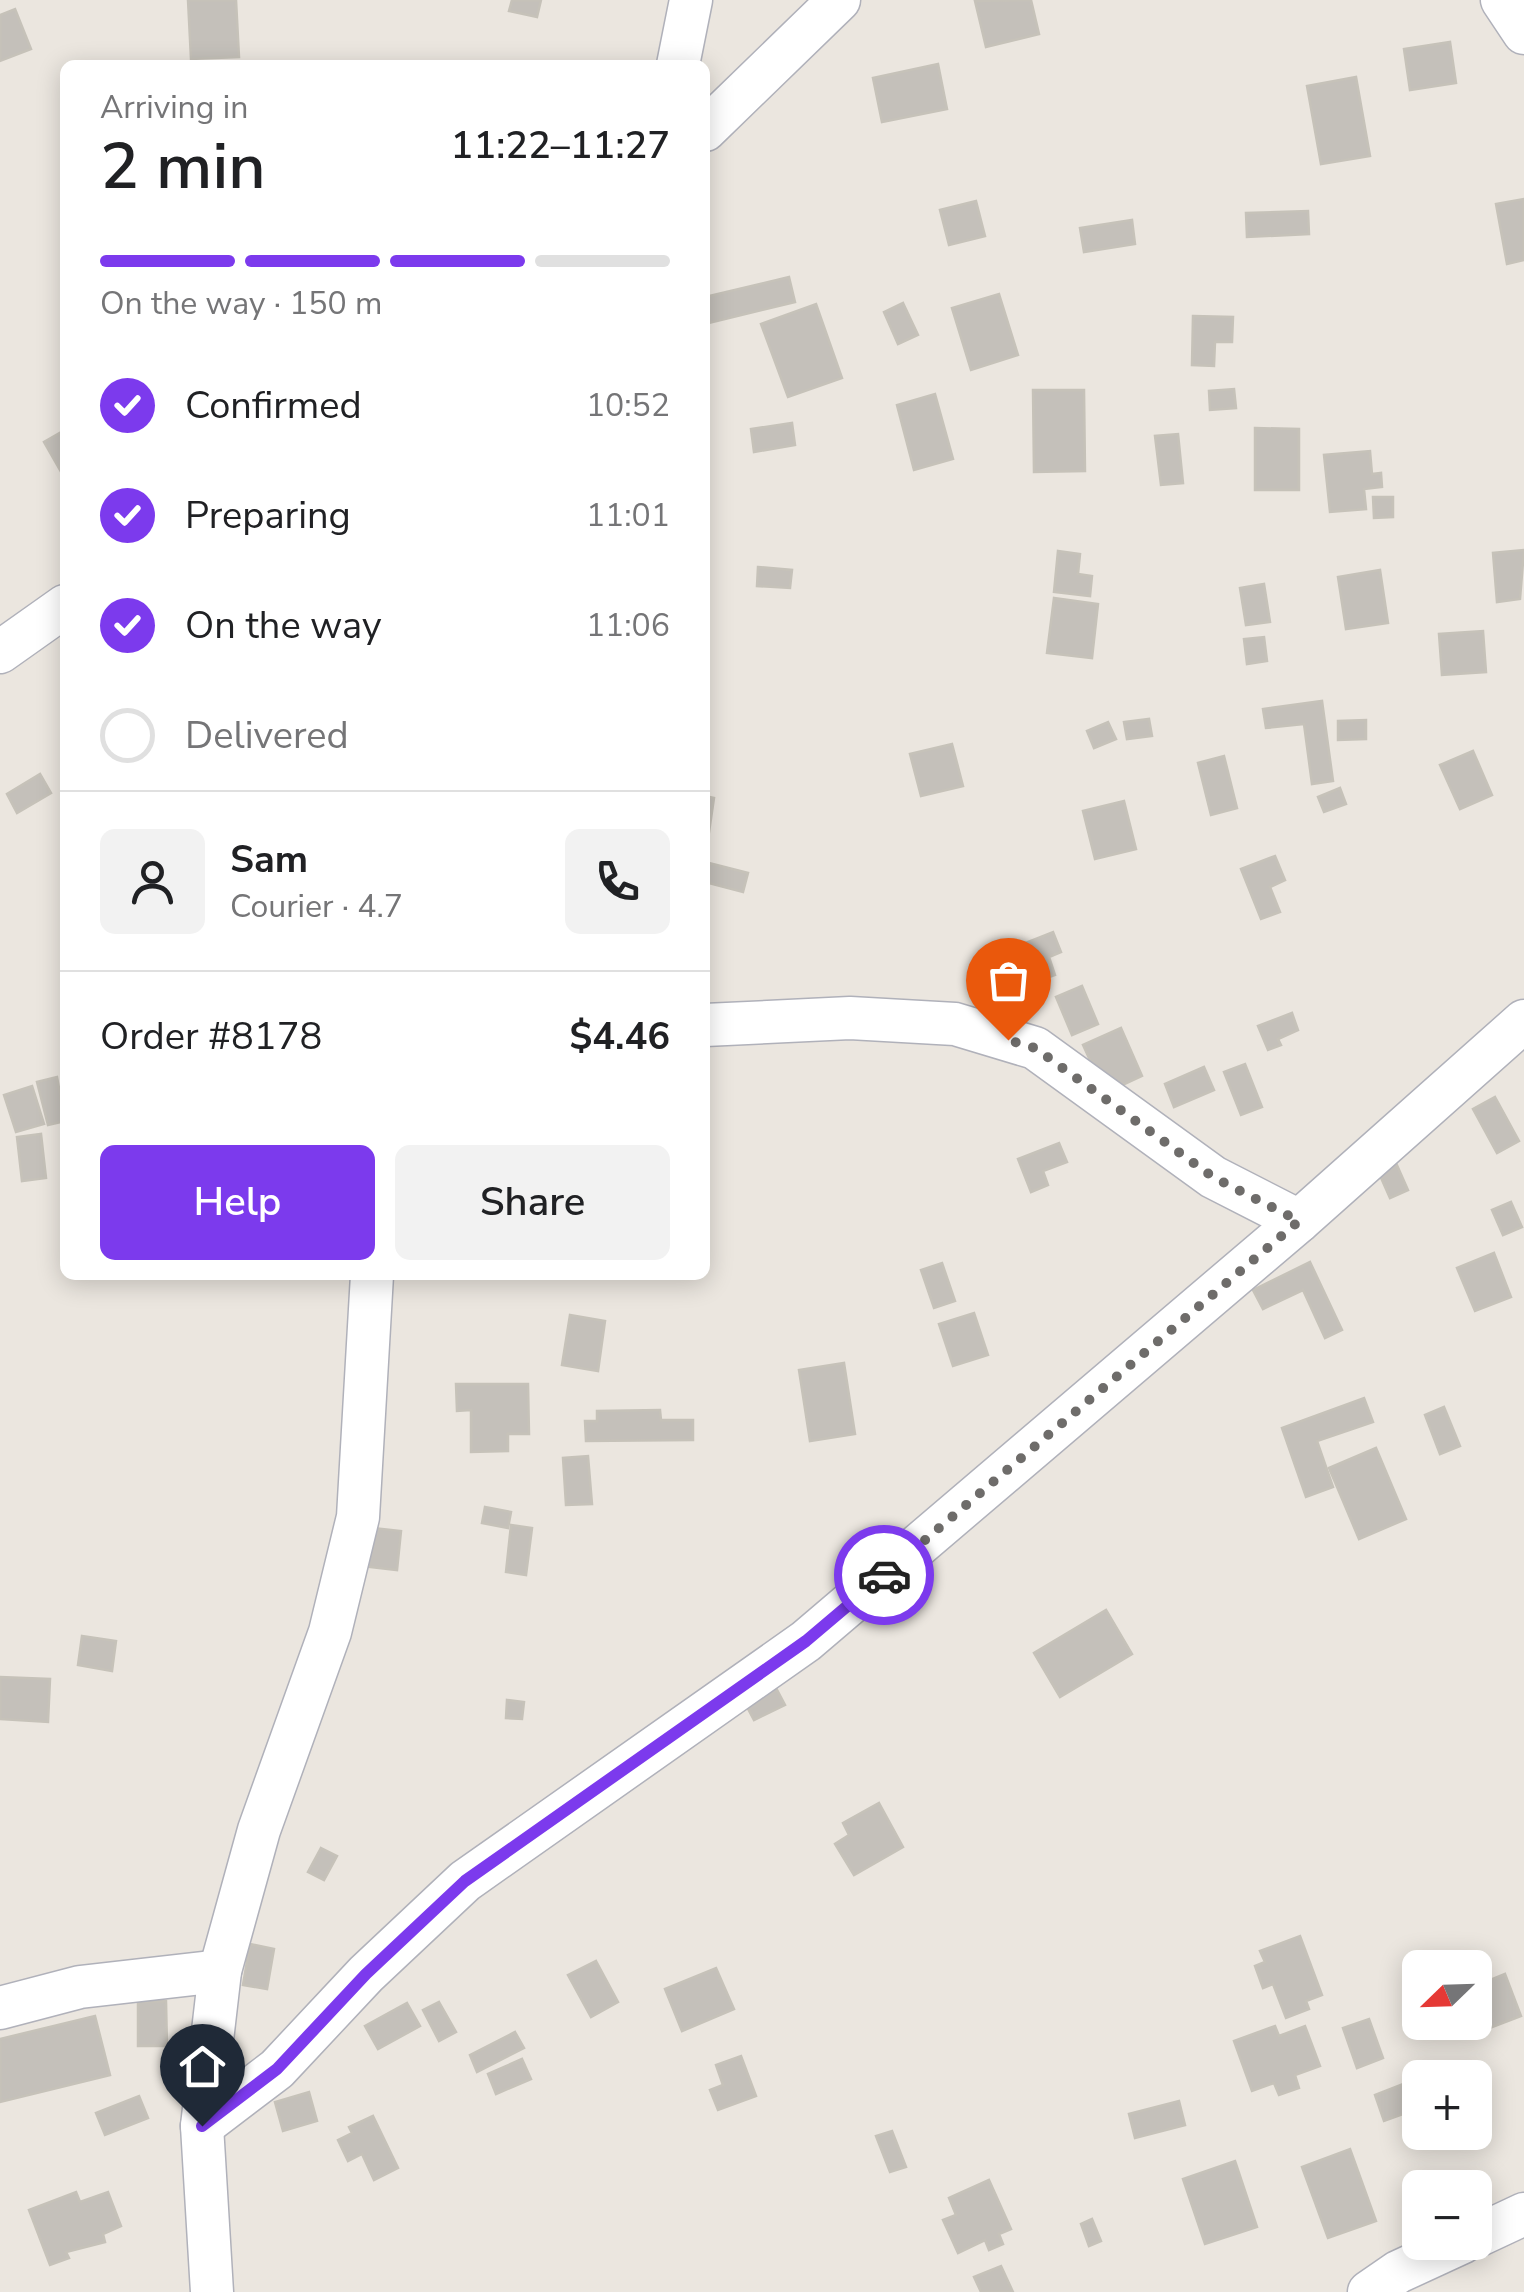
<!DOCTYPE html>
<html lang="en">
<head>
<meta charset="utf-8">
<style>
  :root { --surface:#fff; --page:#f2f2f2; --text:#202124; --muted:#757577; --line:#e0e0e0; --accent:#7c3aed }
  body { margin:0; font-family:"Nunito Sans",sans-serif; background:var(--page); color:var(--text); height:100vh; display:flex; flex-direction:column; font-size:38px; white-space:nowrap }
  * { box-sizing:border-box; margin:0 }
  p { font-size:32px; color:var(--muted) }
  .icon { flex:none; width:55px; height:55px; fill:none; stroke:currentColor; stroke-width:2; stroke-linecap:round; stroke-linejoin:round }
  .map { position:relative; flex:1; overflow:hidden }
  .side { position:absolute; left:60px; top:60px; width:650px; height:1220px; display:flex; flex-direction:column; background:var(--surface); border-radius:15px; box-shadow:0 5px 25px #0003 }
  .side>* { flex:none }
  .needle { width:65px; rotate:247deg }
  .fabs { position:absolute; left:1402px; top:1950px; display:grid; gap:20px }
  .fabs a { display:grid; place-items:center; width:90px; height:90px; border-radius:15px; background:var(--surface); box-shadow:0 5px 25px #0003; font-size:50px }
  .pin { position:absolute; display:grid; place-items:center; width:85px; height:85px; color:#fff; margin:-102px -42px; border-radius:50% 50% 50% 0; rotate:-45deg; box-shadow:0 0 10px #0007 }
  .pin .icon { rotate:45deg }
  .courier { position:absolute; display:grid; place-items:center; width:100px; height:100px; margin:-50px; border:8px solid #7c3aed; border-radius:50%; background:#fff; color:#222; box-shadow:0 2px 12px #0007 }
  .summary em { font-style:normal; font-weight:600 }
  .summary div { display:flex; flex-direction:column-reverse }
  .summary { display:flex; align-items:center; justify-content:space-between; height:170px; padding:0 40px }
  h1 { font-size:65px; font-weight:600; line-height:75px }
  .bar { display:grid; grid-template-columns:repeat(4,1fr); gap:15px 10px; align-content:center; height:120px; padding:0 40px }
  .bar i { height:12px; border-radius:8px; background:var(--line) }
  .bar .on { background:var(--accent) }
  .bar p { grid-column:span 4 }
  .line { display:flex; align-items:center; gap:25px; padding:0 40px; border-top:2px solid var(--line) }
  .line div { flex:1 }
  .round { display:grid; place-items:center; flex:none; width:105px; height:105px; border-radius:15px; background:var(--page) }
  ol { padding:0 40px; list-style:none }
  li { display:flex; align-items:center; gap:30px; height:110px }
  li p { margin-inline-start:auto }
  li .icon { padding:10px; border-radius:50%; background:var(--accent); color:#fff; stroke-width:4 }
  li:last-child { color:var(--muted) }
  li i { width:55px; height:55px; border:5px solid var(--line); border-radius:50% }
  .cta { display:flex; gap:20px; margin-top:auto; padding:20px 40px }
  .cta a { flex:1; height:115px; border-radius:15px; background:var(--accent); color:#fff; font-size:40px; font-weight:600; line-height:115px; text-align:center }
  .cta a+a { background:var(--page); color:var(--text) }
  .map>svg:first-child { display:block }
</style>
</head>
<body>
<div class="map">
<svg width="1524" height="2292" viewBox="0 0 1524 2292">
  <rect width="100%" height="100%" fill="#ebe6df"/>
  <g fill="#c4c0ba" stroke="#c6c2b9" stroke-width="2.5">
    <polygon points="188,0 236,0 239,57 191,59"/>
    <polygon points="512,0 541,0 537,17 509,11"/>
    <polygon points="1031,0 1039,34 986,47 975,1"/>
    <polygon points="15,9 31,49 0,61 0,15"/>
    <polygon points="1450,42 1456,83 1410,90 1404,49"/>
    <polygon points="938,64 947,109 882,122 873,78"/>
    <polygon points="1356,77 1370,156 1321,164 1307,86"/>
    <polygon points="1524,199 1524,260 1507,264 1496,204"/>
    <polygon points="976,201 985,236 949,245 940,210"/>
    <polygon points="1308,211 1309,234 1247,237 1246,213"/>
    <polygon points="1132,220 1135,244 1084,252 1080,228"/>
    <polygon points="789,277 795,302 705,324 705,297"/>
    <polygon points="999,294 1018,355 971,370 952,308"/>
    <polygon points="903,303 918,335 898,344 884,312"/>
    <polygon points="816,304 842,378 788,397 761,324"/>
    <polygon points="1193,316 1233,317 1232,342 1215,342 1214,366 1192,365"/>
    <polygon points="1234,389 1236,408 1210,410 1209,391"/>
    <polygon points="1033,390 1084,390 1085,471 1034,472"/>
    <polygon points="935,394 953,459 914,470 897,405"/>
    <polygon points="792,423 795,445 754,452 751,429"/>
    <polygon points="1255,428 1299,429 1299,490 1255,490"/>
    <polygon points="65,430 65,476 64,477 44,442"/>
    <polygon points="1178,434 1183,483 1161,485 1155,436"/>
    <polygon points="1370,451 1372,474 1381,473 1382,487 1364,489 1366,509 1330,512 1324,455"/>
    <polygon points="1373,497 1393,497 1393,517 1374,518"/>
    <polygon points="1524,550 1520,599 1497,602 1493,553"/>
    <polygon points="1058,551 1080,554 1078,574 1092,576 1090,596 1054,592"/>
    <polygon points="758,567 792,570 790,588 757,586"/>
    <polygon points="1380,570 1388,623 1346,629 1338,577"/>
    <polygon points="1264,584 1270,622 1246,625 1240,588"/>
    <polygon points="1054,598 1098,604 1092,658 1047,653"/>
    <polygon points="1483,631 1486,672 1442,675 1439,634"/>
    <polygon points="1264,637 1267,661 1247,664 1244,639"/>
    <polygon points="1322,701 1333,781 1312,784 1304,724 1266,728 1263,709"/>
    <polygon points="1149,719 1152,736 1127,739 1124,722"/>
    <polygon points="1366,720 1366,739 1338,740 1338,721"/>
    <polygon points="1108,722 1116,739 1094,748 1087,731"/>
    <polygon points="952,744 963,786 921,796 910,754"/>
    <polygon points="1473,751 1492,795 1460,809 1440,765"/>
    <polygon points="1224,756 1237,808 1211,815 1198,763"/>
    <polygon points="40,774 51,793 17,813 7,794"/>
    <polygon points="1340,788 1346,804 1324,812 1318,797"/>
    <polygon points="705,796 714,798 708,839 705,838"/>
    <polygon points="1124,801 1136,849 1095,859 1083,811"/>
    <polygon points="1275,856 1285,880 1270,887 1280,912 1261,919 1241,869"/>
    <polygon points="705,862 748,873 743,892 705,882"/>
    <polygon points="1053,932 1061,952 1049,957 1055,975 1038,981 1023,944"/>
    <polygon points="1005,941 1019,974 999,982 986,949"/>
    <polygon points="1082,986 1098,1024 1072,1035 1056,997"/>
    <polygon points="1292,1013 1298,1030 1278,1039 1281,1045 1268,1050 1258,1026"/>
    <polygon points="1121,1028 1142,1076 1105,1093 1083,1045"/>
    <polygon points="1245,1064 1262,1107 1241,1115 1224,1072"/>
    <polygon points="1204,1067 1214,1090 1174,1107 1165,1084"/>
    <polygon points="57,1077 65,1121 48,1125 37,1082"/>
    <polygon points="32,1086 44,1124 16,1132 4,1095"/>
    <polygon points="1495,1097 1519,1141 1497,1153 1473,1109"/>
    <polygon points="41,1134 46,1178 22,1181 17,1137"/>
    <polygon points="1059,1143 1067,1162 1043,1171 1048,1185 1031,1192 1018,1159"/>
    <polygon points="1396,1163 1408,1190 1390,1198 1378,1171"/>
    <polygon points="1511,1202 1522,1227 1503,1235 1492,1210"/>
    <polygon points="1494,1253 1511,1297 1475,1311 1457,1268"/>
    <polygon points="1310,1262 1342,1330 1325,1338 1303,1290 1263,1309 1253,1290"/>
    <polygon points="942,1263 955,1301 934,1308 921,1270"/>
    <polygon points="974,1313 988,1355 953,1366 939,1324"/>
    <polygon points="570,1315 605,1321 598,1371 562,1365"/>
    <polygon points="844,1363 855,1434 810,1441 799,1370"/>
    <polygon points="456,1384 528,1384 529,1434 508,1434 508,1451 471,1452 471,1410 457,1411"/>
    <polygon points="1364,1398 1373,1422 1317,1441 1333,1487 1306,1497 1282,1428"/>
    <polygon points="1444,1407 1460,1446 1440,1454 1425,1415"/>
    <polygon points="660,1410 661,1420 693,1420 693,1440 586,1441 585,1421 597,1421 597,1411"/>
    <polygon points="1376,1448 1406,1519 1359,1539 1329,1468"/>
    <polygon points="588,1456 592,1504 566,1505 563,1458"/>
    <polygon points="485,1507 511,1512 508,1528 482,1523"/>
    <polygon points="511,1525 532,1528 526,1575 506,1572"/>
    <polygon points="364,1527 401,1531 397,1570 361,1566"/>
    <polygon points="1106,1610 1132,1654 1060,1697 1034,1653"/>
    <polygon points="82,1636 116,1641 112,1671 78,1665"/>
    <polygon points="0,1677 50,1679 48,1722 0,1719"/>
    <polygon points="775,1686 785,1705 754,1720 744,1701"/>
    <polygon points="507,1700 524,1702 522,1719 506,1718"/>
    <polygon points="879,1803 903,1847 854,1875 835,1844 849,1835 843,1823"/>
    <polygon points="321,1848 337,1856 324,1880 308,1872"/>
    <polygon points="1300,1936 1322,1995 1306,2001 1309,2009 1286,2018 1273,1984 1263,1988 1255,1966 1265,1962 1260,1951"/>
    <polygon points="250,1944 274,1949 267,1989 243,1985"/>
    <polygon points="596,1961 618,2002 591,2017 568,1975"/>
    <polygon points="716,1968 734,2009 682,2031 665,1989"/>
    <polygon points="1505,1974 1521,2016 1474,2034 1470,2022 1475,2022 1475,1986"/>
    <polygon points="138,2001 166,2001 167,2046 138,2046"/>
    <polygon points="439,2002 456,2032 439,2041 423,2010"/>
    <polygon points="407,2003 420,2026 378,2049 365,2026"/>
    <polygon points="95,2016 110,2075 0,2102 0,2039"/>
    <polygon points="1369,2019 1383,2058 1357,2068 1343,2028"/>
    <polygon points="1275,2026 1279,2036 1305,2026 1320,2066 1295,2075 1299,2088 1279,2095 1274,2083 1252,2091 1234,2041"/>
    <polygon points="515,2032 524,2048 477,2072 470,2055"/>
    <polygon points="741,2056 756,2096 718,2110 710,2090 723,2085 716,2065"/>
    <polygon points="522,2059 531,2079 496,2094 488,2074"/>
    <polygon points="1416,2079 1420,2108 1384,2121 1375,2095"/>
    <polygon points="309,2092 317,2121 283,2131 275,2102"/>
    <polygon points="139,2096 148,2118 105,2135 96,2113"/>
    <polygon points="1179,2101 1185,2125 1135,2138 1129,2114"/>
    <polygon points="373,2116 398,2168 374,2180 362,2154 348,2161 338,2140 352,2133 349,2127"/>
    <polygon points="892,2131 906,2167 890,2172 876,2136"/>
    <polygon points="1350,2149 1376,2221 1328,2238 1302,2167"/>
    <polygon points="1235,2161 1257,2227 1205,2244 1183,2179"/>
    <polygon points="989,2180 1011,2229 999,2234 1003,2244 989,2250 985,2240 958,2253 943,2220 956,2215 949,2198"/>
    <polygon points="76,2192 80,2202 108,2192 121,2226 103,2234 105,2242 66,2252 69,2258 50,2265 29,2210"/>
    <polygon points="1092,2219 1101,2241 1089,2246 1081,2224"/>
    <polygon points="1001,2266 1013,2292 981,2292 974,2277"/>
  </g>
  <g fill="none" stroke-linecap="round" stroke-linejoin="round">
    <defs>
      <g id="street">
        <polyline points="1502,0 1524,33"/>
        <polyline points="678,65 691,0"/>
        <polyline points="705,130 839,0"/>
        <polyline points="0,652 65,606"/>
        <polyline points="705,1025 850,1018 955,1024 1035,1048 1213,1177 1299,1221"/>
        <polyline points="0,2008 80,1987 220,1971"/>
        <polyline points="202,2126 277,2069 366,1974 465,1881 806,1641 1299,1221 1524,1021"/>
        <polyline points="1475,2237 1524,2214"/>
        <polyline points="212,2292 202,2126 220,1971 259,1830 330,1632 358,1517 372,1275"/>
        <polyline points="1369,2292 1398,2272 1463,2242"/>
      </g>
    </defs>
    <use href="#street" stroke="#b0b1ba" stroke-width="45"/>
    <use href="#street" stroke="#fff" stroke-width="42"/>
  </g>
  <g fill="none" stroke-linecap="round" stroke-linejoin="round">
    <polyline stroke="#6e6c6a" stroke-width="10" stroke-dasharray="0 18" points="884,1575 1299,1221 1213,1177 1035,1048 1008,1040"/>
    <polyline stroke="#7c3aed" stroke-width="12" points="202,2126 277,2069 366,1974 465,1881 806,1641 884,1575"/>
  </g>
</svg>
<div class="fabs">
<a><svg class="needle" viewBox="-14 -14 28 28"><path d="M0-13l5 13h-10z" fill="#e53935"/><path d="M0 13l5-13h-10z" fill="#757577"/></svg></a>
<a>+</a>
<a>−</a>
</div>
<div class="pin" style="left:1008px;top:1040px;background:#ea580c"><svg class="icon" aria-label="bag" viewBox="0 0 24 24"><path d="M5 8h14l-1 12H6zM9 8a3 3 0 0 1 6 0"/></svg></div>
<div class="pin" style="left:202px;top:2126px;background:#1f2937"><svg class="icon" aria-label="home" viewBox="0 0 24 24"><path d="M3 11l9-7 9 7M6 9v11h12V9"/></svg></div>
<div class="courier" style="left:884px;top:1575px"><svg class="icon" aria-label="car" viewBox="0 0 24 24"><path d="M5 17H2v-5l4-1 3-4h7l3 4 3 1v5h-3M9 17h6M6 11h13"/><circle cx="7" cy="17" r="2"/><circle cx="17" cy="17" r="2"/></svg></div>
<section class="side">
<div class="summary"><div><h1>2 min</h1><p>Arriving in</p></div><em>11:22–11:27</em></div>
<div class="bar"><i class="on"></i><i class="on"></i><i class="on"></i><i></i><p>On the way · 150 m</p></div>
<ol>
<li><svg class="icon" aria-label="check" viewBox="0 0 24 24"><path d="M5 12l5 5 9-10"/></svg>Confirmed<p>10:52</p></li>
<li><svg class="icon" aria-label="check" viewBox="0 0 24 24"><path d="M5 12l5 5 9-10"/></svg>Preparing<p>11:01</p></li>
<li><svg class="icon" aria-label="check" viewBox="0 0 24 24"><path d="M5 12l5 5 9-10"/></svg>On the way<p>11:06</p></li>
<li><i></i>Delivered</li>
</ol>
<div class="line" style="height:180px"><a class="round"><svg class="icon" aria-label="person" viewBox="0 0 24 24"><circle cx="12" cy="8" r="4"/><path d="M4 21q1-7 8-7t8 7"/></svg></a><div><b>Sam</b><p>Courier · 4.7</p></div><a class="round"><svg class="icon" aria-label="phone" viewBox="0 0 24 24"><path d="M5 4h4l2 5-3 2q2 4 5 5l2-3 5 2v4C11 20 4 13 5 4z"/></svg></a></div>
<div class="line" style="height:130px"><div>Order #8178</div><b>$4.46</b></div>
<div class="cta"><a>Help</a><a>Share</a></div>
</section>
</div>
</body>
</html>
